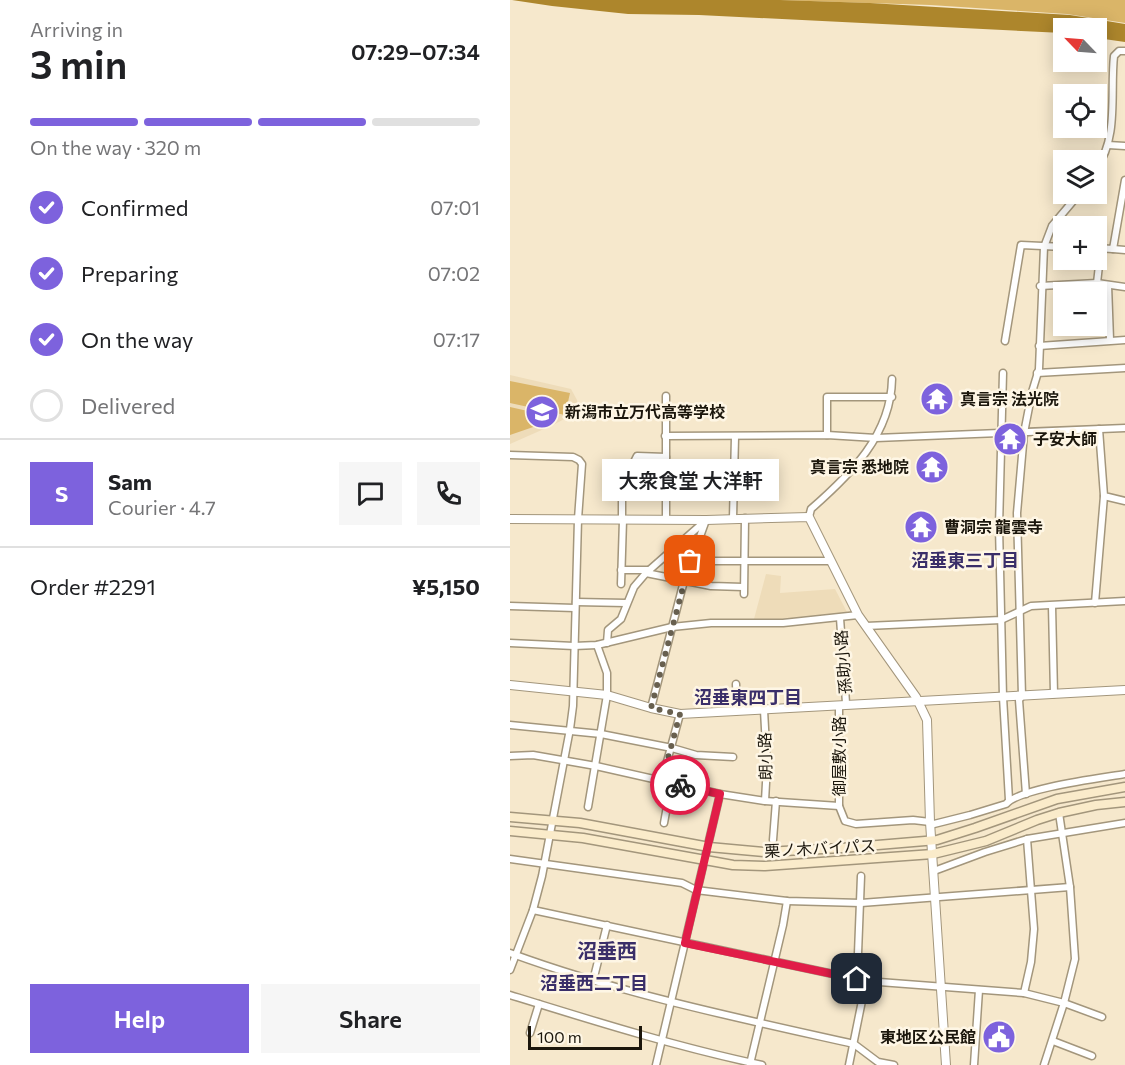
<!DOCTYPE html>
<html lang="en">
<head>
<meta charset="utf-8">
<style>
  :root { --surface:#fff; --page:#f6f6f6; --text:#202124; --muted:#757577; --line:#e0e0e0; --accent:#7d62dd }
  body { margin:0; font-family:Commissioner,"Noto Sans JP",sans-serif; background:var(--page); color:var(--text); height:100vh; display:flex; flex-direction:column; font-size:22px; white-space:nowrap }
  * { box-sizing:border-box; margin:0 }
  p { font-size:20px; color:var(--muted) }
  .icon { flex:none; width:33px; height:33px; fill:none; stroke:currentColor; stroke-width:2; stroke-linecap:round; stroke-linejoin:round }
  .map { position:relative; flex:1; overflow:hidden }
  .side { display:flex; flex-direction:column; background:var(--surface); width:510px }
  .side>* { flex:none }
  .needle { width:39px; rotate:295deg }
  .controls { position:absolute; left:543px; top:18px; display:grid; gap:12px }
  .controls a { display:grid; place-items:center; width:54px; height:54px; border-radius:0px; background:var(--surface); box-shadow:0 3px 15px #0003; font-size:30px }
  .scale { position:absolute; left:18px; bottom:15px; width:114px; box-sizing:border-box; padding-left:6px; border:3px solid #1b160c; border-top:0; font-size:16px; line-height:21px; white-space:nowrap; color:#1b160c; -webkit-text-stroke:4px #fef6e5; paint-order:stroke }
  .pin { position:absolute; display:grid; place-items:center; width:51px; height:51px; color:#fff; margin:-26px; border-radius:12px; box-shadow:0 3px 9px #0006 }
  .courier { position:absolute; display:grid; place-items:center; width:60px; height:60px; margin:-30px; border:4px solid #e11d48; border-radius:50%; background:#fff; color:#222; box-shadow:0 2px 8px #0007 }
  .bubble { position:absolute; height:42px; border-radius:0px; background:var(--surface); box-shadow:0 3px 15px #0003; font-size:20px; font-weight:600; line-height:42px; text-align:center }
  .summary em { font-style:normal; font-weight:600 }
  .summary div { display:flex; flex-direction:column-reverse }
  .summary { display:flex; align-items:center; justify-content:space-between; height:102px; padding:0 30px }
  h1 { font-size:39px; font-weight:600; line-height:45px }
  .bar { display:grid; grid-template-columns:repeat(4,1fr); gap:9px 6px; align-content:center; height:72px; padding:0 30px }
  .bar i { height:8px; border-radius:4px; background:var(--line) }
  .bar .active { background:var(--accent) }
  .bar p { grid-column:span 4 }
  .line { display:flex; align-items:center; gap:15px; padding:0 30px; border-top:2px solid var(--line) }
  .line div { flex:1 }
  .round { display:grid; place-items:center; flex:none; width:63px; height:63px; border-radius:0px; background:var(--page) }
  ol { padding:0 30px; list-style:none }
  li { display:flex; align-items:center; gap:18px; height:66px }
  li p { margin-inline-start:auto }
  li .icon { padding:6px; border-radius:50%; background:var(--accent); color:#fff; stroke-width:4 }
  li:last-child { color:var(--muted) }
  li i { width:33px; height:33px; border:3px solid var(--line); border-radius:50% }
  .action { display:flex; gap:12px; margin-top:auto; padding:12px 30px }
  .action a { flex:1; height:69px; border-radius:0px; background:var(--accent); color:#fff; font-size:24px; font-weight:600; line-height:69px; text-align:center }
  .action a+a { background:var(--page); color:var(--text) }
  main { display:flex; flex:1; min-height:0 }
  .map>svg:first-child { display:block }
</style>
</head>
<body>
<main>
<section class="side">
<div class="summary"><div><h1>3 min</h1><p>Arriving in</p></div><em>07:29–07:34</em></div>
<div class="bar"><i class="active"></i><i class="active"></i><i class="active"></i><i></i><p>On the way · 320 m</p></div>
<ol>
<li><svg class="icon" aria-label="check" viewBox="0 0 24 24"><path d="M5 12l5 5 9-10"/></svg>Confirmed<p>07:01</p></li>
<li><svg class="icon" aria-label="check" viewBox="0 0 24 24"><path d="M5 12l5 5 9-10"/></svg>Preparing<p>07:02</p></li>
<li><svg class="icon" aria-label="check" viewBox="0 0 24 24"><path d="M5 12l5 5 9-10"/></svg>On the way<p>07:17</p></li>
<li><i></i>Delivered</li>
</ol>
<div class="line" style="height:108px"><b class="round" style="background:var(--accent);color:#fff">S</b><div><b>Sam</b><p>Courier · 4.7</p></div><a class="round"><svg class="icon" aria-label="chat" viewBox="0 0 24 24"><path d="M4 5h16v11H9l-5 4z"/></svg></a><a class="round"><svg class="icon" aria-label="phone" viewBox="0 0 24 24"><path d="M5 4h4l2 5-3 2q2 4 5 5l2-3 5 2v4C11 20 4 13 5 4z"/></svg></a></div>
<div class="line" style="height:78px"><div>Order #2291</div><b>¥5,150</b></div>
<div class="action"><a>Help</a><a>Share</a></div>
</section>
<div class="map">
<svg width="615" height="1065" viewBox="0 0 615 1065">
  <rect width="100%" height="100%" fill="#f6e8cc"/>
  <g fill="#eedcb9">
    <polygon points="0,375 61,389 67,400 68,409 60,416 43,425 0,444"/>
    <polygon points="256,574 271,576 270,593 325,589 338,614 274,620 244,619"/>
  </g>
  <g fill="#dab568">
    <polygon points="269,0 615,0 615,23 557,14 420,5"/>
    <polygon points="0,381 60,393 55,415 0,403"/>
    <polygon points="0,407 31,414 29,425 0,435"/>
  </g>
  <polygon fill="#ad862c" points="2,0 270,0 360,3 560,15 615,24 615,42 587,38 586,28 554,28 553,33 189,15 118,14 42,6"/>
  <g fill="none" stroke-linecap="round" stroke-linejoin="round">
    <defs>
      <g id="minor">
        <polyline points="598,145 615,146"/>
        <path d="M586,169C609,138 600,92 604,56L609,51H615"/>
        <polyline points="586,248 603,249 615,180"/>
        <polyline points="603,249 615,250"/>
        <polyline points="587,283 591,248"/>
        <polyline points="598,285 600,340"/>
        <polyline points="530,286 587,283 615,287"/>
        <polyline points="495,341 511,245 554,247"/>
        <polyline points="529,346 615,340"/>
        <polyline points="493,373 489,527 493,697 499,800"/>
        <polyline points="527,373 615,368"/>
        <polyline points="156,396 156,519"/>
        <polyline points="589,429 594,496 615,501"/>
        <polyline points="317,435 317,397 382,397"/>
        <polyline points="155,436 317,435 366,438 615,428"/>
        <polyline points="0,455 63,457 69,460 72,464 68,519 63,706 60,729 32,876 23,910 0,970"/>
        <path d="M299,517L301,509C341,474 381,435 382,379"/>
        <polyline points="223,518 225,437"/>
        <polyline points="112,519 112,486 127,456 156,457"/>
        <polyline points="180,561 320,561"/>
        <polyline points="111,570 140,570"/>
        <polyline points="136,573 201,586 233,587"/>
        <polyline points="111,584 113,520"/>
        <polyline points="234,594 235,518"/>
        <polyline points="66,602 116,603"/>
        <polyline points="585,603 594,496"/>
        <polyline points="0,606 65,608"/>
        <polyline points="542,606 544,694"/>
        <polyline points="330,618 336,703 338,705"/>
        <polyline points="356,626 491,620 521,606 615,601"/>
        <polyline points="0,643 64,646 87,645 162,627 201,623 273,623 348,615"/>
        <polyline points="97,643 98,630 111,619 124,587 136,573 194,522"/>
        <polyline points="226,684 227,711"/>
        <polyline points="329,706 329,806 335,821 346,824 403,820 420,822"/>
        <polyline points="141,708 174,581 196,520"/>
        <polyline points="254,710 257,765 255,801"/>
        <polyline points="0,725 91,734 162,748 186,755 223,757"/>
        <polyline points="0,756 23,755 86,766 210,794 255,801 329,806"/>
        <polyline points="152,780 170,714"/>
        <polyline points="516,794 509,700 512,696 507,513 514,433 522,392 529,369 534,247 542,226 569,194"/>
        <polyline points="78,807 97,695 97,673 87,645"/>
        <polyline points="154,823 161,784"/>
        <path d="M420,825L460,815L496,804C510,788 592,778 615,774"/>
        <polyline points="263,840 266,801"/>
        <polyline points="0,859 172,883 186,890 277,901 351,903 560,887"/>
        <polyline points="424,871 475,852 517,839 615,823"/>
        <polyline points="23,910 356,981 514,993 554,1003 592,1017"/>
        <path d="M0,953C112,994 228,1018 344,1044L368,1062L384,1065"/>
        <polyline points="347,979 351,876"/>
        <polyline points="83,981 97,925"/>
        <polyline points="514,993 521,962 524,929 517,839"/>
        <path d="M0,995C84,1021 167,1047 252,1065"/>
        <polyline points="20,1033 29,1004"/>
        <polyline points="543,1041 582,1056"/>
        <polyline points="240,1064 273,925 277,901"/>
        <polyline points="146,1065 210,794"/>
        <polyline points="339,1065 356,981"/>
        <polyline points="464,1065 469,990"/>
        <polyline points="534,1065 554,1003 565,959 560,887 549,813"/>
      </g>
      <g id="tertiary">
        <polyline points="0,519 196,520 299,517 348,615 406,697 417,720 420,822 436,1065"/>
        <polyline points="0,685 97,695 141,708 170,714 615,690"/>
      </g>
      <g id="secondary">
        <polyline points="0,817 70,823 199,847 254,852 332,848 427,840 465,828 547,799 615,787"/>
        <polyline points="0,831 73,838 223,865 255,866 423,854 476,841 527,820 549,813 586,805 615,802"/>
      </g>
    </defs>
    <use href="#minor" stroke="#a3967c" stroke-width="9"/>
    <use href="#tertiary" stroke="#a3967c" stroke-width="10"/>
    <use href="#secondary" stroke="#a3967c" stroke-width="11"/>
    <use href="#minor" stroke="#fff" stroke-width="6"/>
    <use href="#tertiary" stroke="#fff" stroke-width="8"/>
    <use href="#secondary" stroke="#faebca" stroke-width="8"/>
  </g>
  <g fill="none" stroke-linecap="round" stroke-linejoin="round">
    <polyline stroke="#68604f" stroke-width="6" stroke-dasharray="0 10.8" points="170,785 152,780 170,714 141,708 180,561"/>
    <polyline stroke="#e11d48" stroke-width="8" points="170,785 210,794 175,943 347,979"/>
  </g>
  <defs>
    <symbol id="temple-disc" viewBox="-11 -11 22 22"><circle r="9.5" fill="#7d62dd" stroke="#fef6e5"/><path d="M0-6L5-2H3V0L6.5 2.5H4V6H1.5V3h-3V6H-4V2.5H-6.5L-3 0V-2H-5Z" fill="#fff"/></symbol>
    <symbol id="school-disc" viewBox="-11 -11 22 22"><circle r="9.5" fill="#7d62dd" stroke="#fef6e5"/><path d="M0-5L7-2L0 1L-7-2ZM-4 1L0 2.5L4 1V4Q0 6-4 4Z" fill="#fff"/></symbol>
    <symbol id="civic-disc" viewBox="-11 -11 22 22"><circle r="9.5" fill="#7d62dd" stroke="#fef6e5"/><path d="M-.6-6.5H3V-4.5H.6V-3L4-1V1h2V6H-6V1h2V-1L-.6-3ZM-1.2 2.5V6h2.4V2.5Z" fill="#fff"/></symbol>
  </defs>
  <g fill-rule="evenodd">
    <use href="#temple-disc" x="408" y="380" width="38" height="38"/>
    <use href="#school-disc" x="13" y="393" width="38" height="38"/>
    <use href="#temple-disc" x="481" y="420" width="38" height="38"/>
    <use href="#temple-disc" x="403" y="448" width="38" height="38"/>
    <use href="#temple-disc" x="392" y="508" width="38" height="38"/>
    <use href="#civic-disc" x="470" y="1018" width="38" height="38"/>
  </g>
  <g text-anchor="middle" stroke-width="5" stroke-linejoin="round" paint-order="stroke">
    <g font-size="16" font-weight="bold" fill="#1b160c" stroke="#fef6e5" text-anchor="start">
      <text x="450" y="405">真言宗 法光院</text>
      <text x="55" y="418">新潟市立万代高等学校</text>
      <text x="523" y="445">子安大師</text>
      <text x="399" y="473" text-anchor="end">真言宗 悉地院</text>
      <text x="434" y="533">曹洞宗 龍雲寺</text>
      <text x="466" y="1043" text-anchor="end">東地区公民館</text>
    </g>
    <g font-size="16" fill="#1b160c" stroke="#fef6e5">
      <text transform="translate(333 662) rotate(-94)" y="6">孫助小路</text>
      <text transform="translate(255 756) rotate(-91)" y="6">朗小路</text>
      <text transform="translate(329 756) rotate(-90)" y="6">御屋敷小路</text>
      <text transform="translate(310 848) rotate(-3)" y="6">栗ノ木バイパス</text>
    </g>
    <g font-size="18" font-weight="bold" fill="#3a2e69" stroke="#fef6e5">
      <text x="455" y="567">沼垂東三丁目</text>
      <text x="238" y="704">沼垂東四丁目</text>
      <text x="84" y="990">沼垂西二丁目</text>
    </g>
    <g font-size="20" font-weight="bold" fill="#3a2e69" stroke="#fef6e5">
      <text x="97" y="958">沼垂西</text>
    </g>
  </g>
</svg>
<div class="controls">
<a><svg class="needle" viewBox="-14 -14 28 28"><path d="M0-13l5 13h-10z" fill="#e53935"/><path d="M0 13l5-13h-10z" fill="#757577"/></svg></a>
<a><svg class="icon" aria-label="locate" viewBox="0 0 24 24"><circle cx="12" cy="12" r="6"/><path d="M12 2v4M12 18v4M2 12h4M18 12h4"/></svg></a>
<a><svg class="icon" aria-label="layers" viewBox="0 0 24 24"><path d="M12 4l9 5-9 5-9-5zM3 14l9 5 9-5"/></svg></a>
<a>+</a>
<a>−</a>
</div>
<div class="scale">100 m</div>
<div class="pin" style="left:180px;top:561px;background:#ea580c"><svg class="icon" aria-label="bag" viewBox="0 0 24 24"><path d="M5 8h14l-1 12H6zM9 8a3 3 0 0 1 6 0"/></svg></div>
<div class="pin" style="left:347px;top:979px;background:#1f2937"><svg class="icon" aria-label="home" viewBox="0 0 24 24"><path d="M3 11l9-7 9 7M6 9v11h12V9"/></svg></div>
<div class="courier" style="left:170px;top:785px"><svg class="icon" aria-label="bike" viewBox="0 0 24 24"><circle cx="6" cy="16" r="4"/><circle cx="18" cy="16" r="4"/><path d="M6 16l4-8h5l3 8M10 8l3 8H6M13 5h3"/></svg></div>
<div class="bubble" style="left:92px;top:459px;width:177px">大衆食堂 大洋軒</div>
</div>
</main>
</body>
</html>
